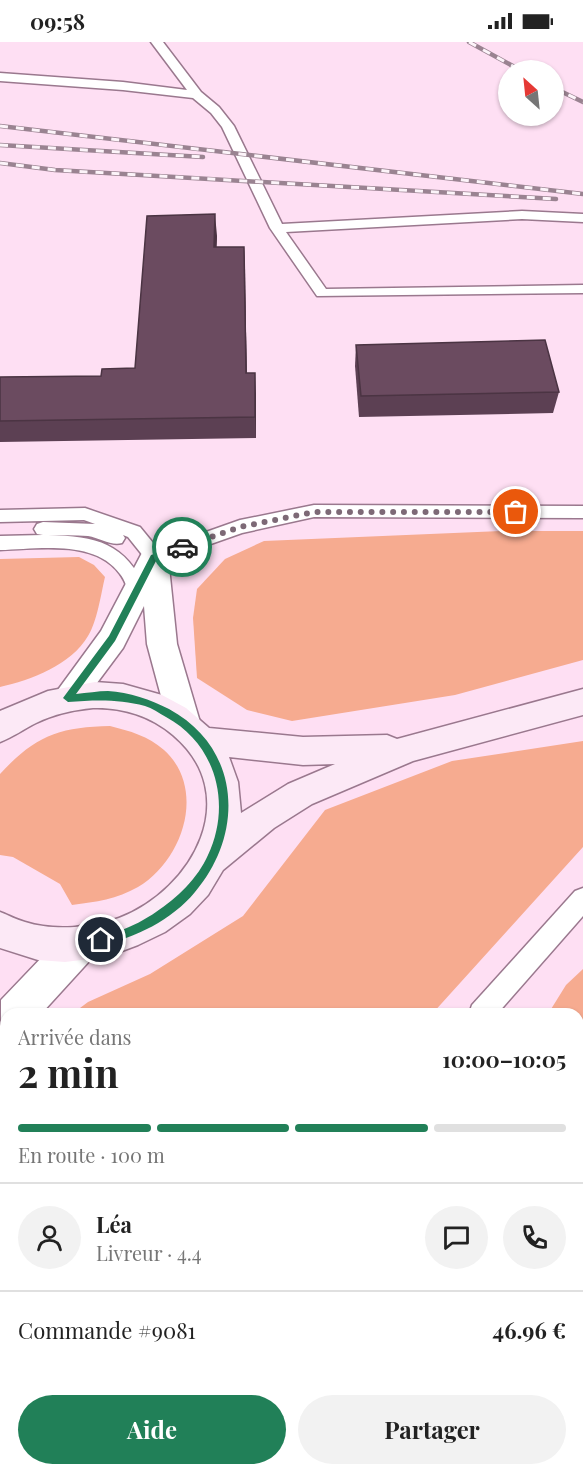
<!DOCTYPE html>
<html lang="fr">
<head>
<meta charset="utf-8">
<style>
  :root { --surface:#fff; --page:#f2f2f2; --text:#222; --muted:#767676; --line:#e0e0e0; --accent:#218058 }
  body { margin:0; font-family:"Playfair Display",serif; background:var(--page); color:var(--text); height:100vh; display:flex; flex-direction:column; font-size:22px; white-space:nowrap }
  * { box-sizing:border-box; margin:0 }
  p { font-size:20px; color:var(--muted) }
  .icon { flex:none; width:33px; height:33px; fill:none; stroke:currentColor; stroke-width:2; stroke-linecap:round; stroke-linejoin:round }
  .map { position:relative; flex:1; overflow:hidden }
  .drawer { position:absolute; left:0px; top:966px; width:584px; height:468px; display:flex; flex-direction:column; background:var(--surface); border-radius:18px 18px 0 0; box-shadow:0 2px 4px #0004 }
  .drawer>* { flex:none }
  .needle { width:39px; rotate:333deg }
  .buttons { position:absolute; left:498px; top:18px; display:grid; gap:12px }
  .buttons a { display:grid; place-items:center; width:66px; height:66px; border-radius:50%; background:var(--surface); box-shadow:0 2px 4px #0004; font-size:30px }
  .pin { position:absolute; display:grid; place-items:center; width:51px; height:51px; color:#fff; margin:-26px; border:3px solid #fff; border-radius:50%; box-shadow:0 2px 6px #0007 }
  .courier { position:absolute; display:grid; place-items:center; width:60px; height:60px; margin:-30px; border:4px solid #218058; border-radius:50%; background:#fff; color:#222; box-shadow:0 2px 8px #0007 }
  .head em { font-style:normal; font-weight:700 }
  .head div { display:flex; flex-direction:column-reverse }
  .head { display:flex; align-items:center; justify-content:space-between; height:102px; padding:0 18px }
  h1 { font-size:39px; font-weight:700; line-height:45px }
  .bar { display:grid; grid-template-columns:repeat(4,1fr); gap:9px 6px; align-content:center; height:72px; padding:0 18px }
  .bar i { height:8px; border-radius:4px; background:var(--line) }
  .bar .on { background:var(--accent) }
  .bar p { grid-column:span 4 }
  .line { display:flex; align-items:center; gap:15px; padding:0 18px; border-top:2px solid var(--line) }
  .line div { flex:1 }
  .round { display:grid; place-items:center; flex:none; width:63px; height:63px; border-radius:32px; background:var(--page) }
  .action { display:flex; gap:12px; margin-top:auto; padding:12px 18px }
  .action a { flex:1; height:69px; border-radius:36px; background:var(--accent); color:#fff; font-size:24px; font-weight:700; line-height:69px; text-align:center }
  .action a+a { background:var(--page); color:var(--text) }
  .status { display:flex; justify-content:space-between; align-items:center; height:42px; padding:0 30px; background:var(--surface); direction:ltr }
  .status svg { height:16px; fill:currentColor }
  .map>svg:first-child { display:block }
</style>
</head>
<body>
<div class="status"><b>09:58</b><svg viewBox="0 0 49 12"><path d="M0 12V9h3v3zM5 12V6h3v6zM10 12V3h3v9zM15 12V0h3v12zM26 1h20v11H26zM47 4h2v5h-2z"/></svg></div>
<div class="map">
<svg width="583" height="1434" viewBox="0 0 583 1434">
  <rect width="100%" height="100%" fill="#fedff3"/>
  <g fill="#f6ab90">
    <polygon points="501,489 583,489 583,618 455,653 292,679 247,668 197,636 193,576 197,547 225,517 264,499"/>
    <path d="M79,515L94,523L105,535C101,552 97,580 88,594C71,623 31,638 0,645V517Z"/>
    <path d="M110,684C130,689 148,694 164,708C207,747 183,818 138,845C117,857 96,860 72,863L60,842L13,815L0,813V732C35,694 59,685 110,684Z"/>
    <polygon points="583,699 583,805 432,972 72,972 88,960 150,932 243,874 325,768 452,719"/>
    <polygon points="583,927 583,1434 369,1434 367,1428 578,1428 578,972 548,972 566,943"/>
  </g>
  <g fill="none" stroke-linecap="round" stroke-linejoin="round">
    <defs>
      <g id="service">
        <polygon points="151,0 163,0 201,50 219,65 234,84 282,182 522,169 583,172 583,180 522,177 286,190 326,247 583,243 583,251 317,254 270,186 222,85 211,71 193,56 123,48 0,39 0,31 123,40 187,48"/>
        <path d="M314,463L583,464V476L314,475L242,491L154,522L148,520L128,495L123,493L125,496L122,501C111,504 100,496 88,494C75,493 61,493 48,493C96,494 126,501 146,548L144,553L137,555L130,553C127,546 125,538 120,532C95,497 37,507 0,508V494L43,493L37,492L34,487L37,482L43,480L95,482L84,478L0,480V468L85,466L140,485L158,507L240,478Z"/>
        <polygon points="583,846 583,874 497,972 469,972 472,963 575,849"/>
        <polygon points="0,1174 6,1177 6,1211 0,1208"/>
        <polygon points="0,1291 6,1293 6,1329 0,1326"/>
        <polygon points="42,1428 72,1428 70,1434 40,1434"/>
        <polygon points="302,1428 332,1428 334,1434 304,1434"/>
      </g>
      <g id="minor">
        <polygon points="154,504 164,507 168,515 177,602 200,680 195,690 184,693 173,690 168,680 147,602 144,564 123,606 79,665 68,669 57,665 52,656 101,589 144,507"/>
        <polygon points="80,884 93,889 98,902 93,915 41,972 6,972 6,987 1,986 1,958 67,889"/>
      </g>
      <path id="secondary" d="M95,640L123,642L162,653L186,666L209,686L303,695L387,693L397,697L583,647V673L413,719L312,762L274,786L223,828L208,853L190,872L165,890L138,903L106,915L65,920L38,918L0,906V870C8,873 17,878 25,880C53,889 92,886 119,876C194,847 244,753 173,693C151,674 122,665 93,666C73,668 54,672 36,681C24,687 13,695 0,700V669L48,649ZM229,715L303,723L335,722L288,742L241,771L238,740Z"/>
    </defs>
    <use href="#service" stroke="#9a788e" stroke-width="3"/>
    <use href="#minor" stroke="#9a788e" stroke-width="3"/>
    <use href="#secondary" stroke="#9a788e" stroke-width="3"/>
    <use href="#service" fill="#fff" fill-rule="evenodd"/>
    <use href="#minor" fill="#fff" fill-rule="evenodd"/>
    <use href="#secondary" fill="#fce9f6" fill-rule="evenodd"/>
    <defs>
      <g id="rail">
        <polyline points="469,0 520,28"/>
        <polyline points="554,46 583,60"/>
        <polyline points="0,84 583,152"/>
        <polyline points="0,103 203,115"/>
        <polyline points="0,121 55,128 556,157"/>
      </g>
    </defs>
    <use href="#rail" stroke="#9a8391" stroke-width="4.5"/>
    <use href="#rail" stroke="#fcf4f9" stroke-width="3" stroke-dasharray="8" stroke-linecap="butt"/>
  </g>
  <g fill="#5c4053">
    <polygon points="217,194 216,205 244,205 247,331 256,352 256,396 0,400 0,335 101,334 135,326"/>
    <polygon points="356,303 559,350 553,371 359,375 355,324"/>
  </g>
  <g fill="#4b3443">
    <polygon points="215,172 217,194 216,227 214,205"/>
    <polygon points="244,205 245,226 247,352 246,331"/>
    <polygon points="255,331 256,352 256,396 255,375"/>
  </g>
  <g fill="#6b4b60" stroke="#4b3443" stroke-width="1.5">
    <polygon points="215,172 214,205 244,205 246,331 255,331 255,375 0,379 0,335 101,334 102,327 135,326 147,174"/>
    <polygon points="545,298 559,350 361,354 356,303"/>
  </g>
  <path fill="#218058" d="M182,502L185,503V507L157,517L115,599L76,652C87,651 98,649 108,649C129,650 151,658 169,667C241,706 245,791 195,850C172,878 135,896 101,903L97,902V894C104,891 112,891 119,889C131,885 146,877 156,870C177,856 198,836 208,813C232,762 216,702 166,675C159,671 152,666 145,664C119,657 95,658 68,660L63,656L109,594L151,513Z"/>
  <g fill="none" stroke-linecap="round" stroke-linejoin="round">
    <polyline stroke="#7d6976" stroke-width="6" stroke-dasharray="0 10.8" points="182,505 240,485 314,470 516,470"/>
  </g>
</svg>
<div class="buttons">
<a><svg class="needle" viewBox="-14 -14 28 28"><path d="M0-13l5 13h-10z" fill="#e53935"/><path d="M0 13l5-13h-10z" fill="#767676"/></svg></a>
</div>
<div class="pin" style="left:516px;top:470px;background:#ea580c"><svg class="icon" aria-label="bag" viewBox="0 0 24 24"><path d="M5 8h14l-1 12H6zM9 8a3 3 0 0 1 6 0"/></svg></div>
<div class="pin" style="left:101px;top:898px;background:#1f2937"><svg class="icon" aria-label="home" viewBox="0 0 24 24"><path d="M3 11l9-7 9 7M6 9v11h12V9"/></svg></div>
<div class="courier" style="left:182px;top:505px"><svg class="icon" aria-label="car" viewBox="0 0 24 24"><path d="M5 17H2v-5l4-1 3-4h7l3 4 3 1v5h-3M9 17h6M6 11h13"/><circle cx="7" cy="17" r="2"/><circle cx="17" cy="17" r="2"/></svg></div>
<section class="drawer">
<div class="head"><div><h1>2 min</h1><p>Arrivée dans</p></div><em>10:00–10:05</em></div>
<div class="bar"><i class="on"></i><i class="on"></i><i class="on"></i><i></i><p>En route · 100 m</p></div>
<div class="line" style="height:108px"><a class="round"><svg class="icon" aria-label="person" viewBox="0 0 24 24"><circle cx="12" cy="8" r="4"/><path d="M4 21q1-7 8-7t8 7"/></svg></a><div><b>Léa</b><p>Livreur · 4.4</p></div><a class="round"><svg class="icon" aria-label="chat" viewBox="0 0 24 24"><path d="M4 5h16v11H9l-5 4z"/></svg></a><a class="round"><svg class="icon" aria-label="phone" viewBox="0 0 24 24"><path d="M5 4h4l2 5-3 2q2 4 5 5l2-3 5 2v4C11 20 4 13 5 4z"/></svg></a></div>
<div class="line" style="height:78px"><div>Commande #9081</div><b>46.96 €</b></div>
<div class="action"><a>Aide</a><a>Partager</a></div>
</section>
</div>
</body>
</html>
